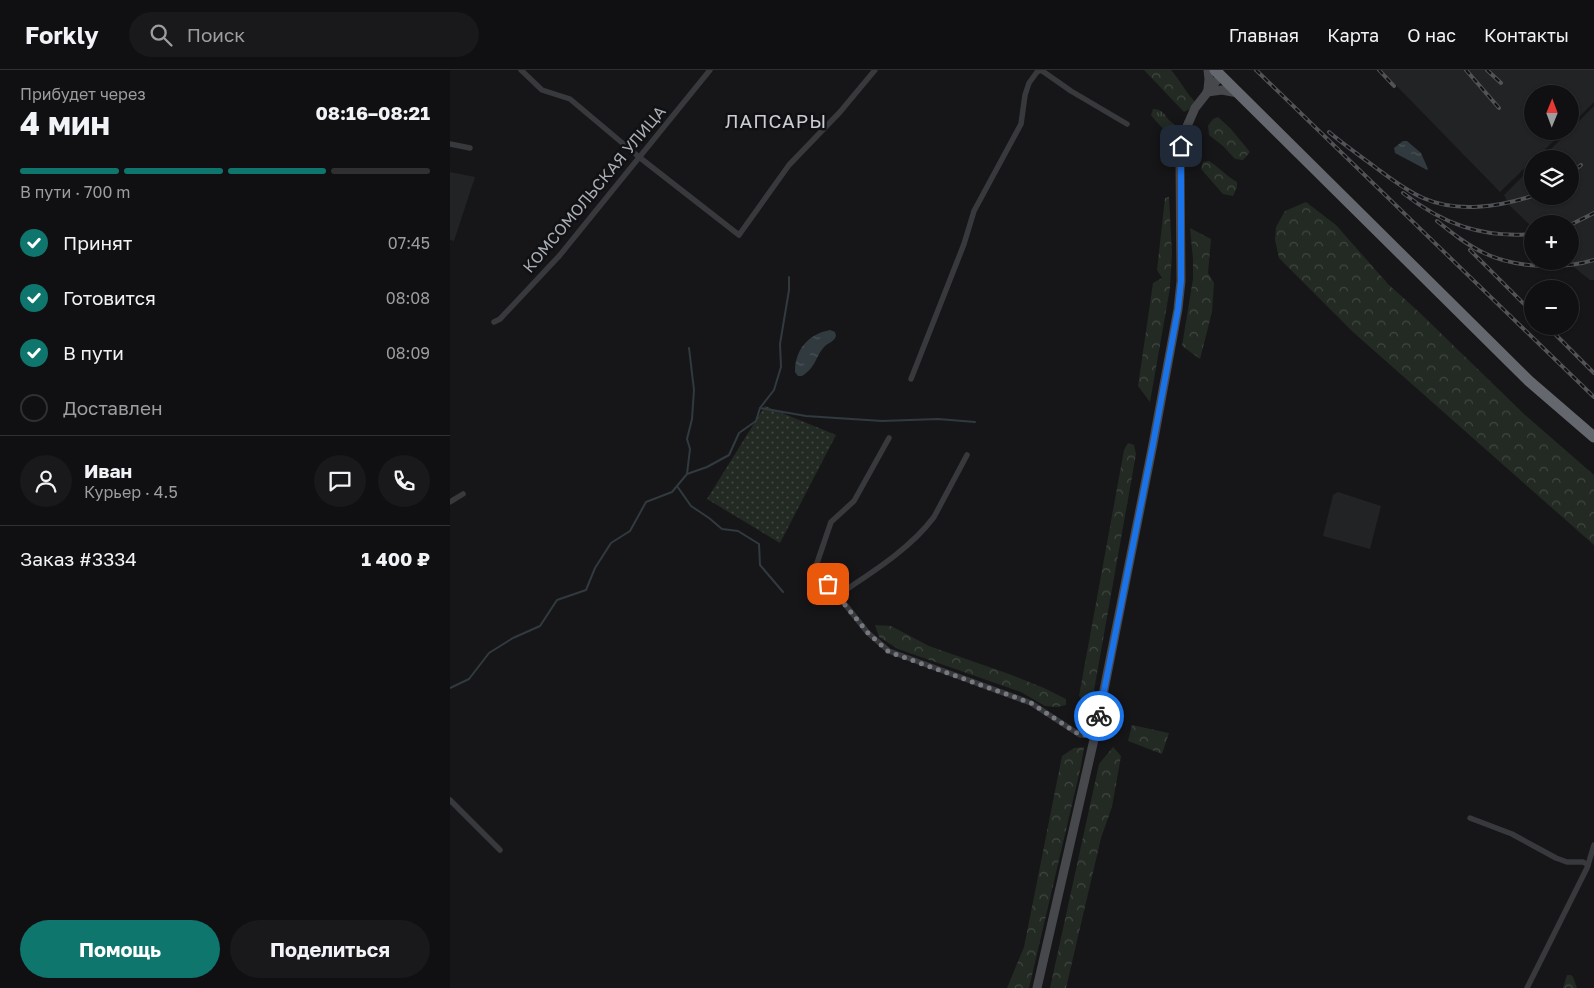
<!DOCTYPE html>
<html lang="ru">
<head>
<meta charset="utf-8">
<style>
  :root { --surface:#101012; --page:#19191b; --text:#f1f3f6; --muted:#9c9d9f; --line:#303032; --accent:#0f766e }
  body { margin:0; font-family:"Golos Text",sans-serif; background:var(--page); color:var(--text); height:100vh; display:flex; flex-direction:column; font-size:19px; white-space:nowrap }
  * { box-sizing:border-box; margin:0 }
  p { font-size:16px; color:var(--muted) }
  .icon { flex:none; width:28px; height:28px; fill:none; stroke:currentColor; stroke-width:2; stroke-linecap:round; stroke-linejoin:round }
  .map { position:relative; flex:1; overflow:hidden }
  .drawer { display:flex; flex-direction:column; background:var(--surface); width:450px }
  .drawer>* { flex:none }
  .needle { width:32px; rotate:1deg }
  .buttons { position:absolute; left:1074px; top:15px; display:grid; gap:10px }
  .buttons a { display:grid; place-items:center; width:55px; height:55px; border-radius:50%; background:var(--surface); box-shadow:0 1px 4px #0004,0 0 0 1px var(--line); font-size:25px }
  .pin { position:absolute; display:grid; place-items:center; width:42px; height:42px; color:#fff; margin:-21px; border-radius:10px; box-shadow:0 2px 8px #0006 }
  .courier { position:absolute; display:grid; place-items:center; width:50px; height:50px; margin:-25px; border:4px solid #1a73e8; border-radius:50%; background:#fff; color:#222; box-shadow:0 1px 6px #0007 }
  .head em { font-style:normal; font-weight:700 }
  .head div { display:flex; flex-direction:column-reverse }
  .head { display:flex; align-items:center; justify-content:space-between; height:85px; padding:0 20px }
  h1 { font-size:32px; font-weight:700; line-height:38px }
  .bar { display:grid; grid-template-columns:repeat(4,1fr); gap:8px 5px; align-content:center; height:60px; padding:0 20px }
  .bar i { height:6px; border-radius:4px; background:var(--line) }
  .bar .active { background:var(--accent) }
  .bar p { grid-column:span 4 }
  .line { display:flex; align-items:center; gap:12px; padding:0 20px; border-top:1px solid var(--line) }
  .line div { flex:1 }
  .round { display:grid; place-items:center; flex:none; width:52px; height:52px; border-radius:26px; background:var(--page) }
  ol { padding:0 20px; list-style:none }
  li { display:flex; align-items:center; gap:15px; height:55px }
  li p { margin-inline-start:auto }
  li .icon { padding:5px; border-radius:50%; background:var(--accent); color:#fff; stroke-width:4 }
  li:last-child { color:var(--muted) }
  li i { width:28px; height:28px; border:2px solid var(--line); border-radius:50% }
  .primary-button { display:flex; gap:10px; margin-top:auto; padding:10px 20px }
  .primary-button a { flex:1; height:58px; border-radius:30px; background:var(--accent); color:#fff; font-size:20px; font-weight:700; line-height:58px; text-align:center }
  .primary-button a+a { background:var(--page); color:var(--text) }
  header { display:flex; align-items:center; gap:30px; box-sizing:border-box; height:70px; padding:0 25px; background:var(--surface); border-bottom:1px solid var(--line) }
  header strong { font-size:24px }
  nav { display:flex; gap:28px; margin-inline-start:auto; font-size:18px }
  .search { width:350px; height:45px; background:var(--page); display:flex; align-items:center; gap:12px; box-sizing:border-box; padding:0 18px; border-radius:28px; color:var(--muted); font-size:19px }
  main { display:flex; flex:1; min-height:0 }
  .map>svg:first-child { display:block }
</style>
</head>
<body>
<header>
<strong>Forkly</strong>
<div class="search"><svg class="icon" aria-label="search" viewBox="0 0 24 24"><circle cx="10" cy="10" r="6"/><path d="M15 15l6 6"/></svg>Поиск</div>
<nav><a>Главная</a><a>Карта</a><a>О нас</a><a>Контакты</a></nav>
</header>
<main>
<section class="drawer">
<div class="head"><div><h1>4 мин</h1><p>Прибудет через</p></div><em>08:16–08:21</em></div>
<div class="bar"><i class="active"></i><i class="active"></i><i class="active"></i><i></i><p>В пути · 700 m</p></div>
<ol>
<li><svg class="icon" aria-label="check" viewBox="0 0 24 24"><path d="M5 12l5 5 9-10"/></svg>Принят<p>07:45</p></li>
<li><svg class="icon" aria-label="check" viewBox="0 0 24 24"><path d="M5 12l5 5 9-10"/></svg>Готовится<p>08:08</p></li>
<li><svg class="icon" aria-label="check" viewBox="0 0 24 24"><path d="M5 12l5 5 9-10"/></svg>В пути<p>08:09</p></li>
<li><i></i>Доставлен</li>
</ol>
<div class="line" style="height:90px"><a class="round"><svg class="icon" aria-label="person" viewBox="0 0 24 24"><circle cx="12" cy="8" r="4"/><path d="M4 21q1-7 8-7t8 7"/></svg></a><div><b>Иван</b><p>Курьер · 4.5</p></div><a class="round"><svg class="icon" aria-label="chat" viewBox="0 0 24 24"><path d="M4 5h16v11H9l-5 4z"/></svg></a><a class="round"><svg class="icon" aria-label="phone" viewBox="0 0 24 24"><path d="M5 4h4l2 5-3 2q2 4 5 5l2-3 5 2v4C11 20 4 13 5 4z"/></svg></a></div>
<div class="line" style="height:65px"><div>Заказ #3334</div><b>1 400 ₽</b></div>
<div class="primary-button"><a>Помощь</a><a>Поделиться</a></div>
</section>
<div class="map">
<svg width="1144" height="918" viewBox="0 0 1144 918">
  <defs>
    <pattern id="grass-tufts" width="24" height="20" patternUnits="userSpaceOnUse" patternTransform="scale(1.25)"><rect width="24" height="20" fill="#232a23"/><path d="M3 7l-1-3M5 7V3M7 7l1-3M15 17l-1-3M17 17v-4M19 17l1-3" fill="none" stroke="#404641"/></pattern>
    <pattern id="forest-crowns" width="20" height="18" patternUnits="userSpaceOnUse" patternTransform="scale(1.25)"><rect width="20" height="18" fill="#232a23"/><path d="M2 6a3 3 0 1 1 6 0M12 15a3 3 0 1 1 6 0" fill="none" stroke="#404641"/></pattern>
    <pattern id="garden-dots" width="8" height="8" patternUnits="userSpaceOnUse" patternTransform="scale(1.25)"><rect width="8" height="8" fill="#232a23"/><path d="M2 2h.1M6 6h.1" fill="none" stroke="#404641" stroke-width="1.8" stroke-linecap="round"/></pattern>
    <pattern id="water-ripples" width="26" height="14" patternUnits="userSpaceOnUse" patternTransform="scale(1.25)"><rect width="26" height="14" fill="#313a3f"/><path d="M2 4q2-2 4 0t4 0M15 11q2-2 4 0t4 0" fill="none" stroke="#4c5458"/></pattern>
  </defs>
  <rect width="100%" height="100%" fill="#161618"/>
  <g fill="#222325">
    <polygon points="931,0 1144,0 1144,32 1120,56 1120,24 1082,24 1082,61 1114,61 1085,89 1082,89 1082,91 1050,122"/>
    <polygon points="1144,36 1144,210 1140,210 1125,198 1120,191 1120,154 1082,154 1082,157 1059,135 1054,125 1082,97 1082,126 1120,126 1120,89 1091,89"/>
    <polygon points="0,102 25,107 4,171 0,170"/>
    <polygon points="888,422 931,436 920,479 873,466 883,425"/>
  </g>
  <path fill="url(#grass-tufts)" d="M703,39C713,39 714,45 720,51C723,54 727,56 731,59V65L727,70C720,66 706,52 701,45Z"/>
  <g fill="url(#forest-crowns)">
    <path d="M694,0H721C730,10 736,23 746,33L740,39L734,42Z"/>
    <polygon points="768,47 780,58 800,82 793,90 785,89 773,76 759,65 758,56 763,49"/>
    <path d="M759,91C769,97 776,106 787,112V117L783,126L773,124L751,99L753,92Z"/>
    <polygon points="719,127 722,183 720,218 700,332 688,316 703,213 712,208 707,200 715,128"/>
    <polygon points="856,132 886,155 938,214 969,242 1074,344 1144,405 1144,475 903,262 829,188 825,170 826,157 835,141"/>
    <polygon points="740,158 761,169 758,203 764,213 762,242 750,289 732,276 743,209 743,189"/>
    <polygon points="678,373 684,375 686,384 643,626 635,632 629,626 674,380"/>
    <polygon points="425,555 441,556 479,576 559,604 594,618 616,629 616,635 607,637 595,636 571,622 448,579 429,567"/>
    <polygon points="682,655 719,663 712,684 678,671"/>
    <polygon points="634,677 631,696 579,918 557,918 574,877 612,686 624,678"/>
    <polygon points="663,677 671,686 662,737 651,768 616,918 600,918 649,694"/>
    <polygon points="1117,905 1121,905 1123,907 1127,918 1113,918"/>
  </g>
  <polygon fill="url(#garden-dots)" points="315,336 386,365 330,473 257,429"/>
  <g fill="url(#water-ripples)">
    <polygon points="953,71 957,71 971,83 978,99 977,100 945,83 944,78"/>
    <path d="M380,260L385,262L386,266C384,272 379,272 374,277C364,289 367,296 352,306H348L345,302C345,280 358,264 380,260Z"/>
  </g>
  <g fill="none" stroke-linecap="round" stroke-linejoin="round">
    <g stroke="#313a3f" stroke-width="2">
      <polyline points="310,338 324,320 331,297 330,274 339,220 339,207"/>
      <polyline points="237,404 240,379 237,369 242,349 244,320 239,278"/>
      <polyline points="227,416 241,436 259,448 272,459 288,461 309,474 310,495 333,522"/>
      <polyline points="0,618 19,609 39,583 63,568 90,556 107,530 136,520 145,498 161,473 180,461 196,432 222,422 237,404 257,397 279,385 289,363 306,351 310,338 356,346 432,351 488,349 525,352"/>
    </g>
    <g stroke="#38393c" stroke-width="5.5">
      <polyline points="71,0 92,20 120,29 189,87 289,165 339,95 390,42 425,0"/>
      <polyline points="591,0 621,21 677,54"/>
      <polyline points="0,74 20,78"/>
      <polyline points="44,252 50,249 110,185 260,0"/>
      <polyline points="461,309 514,174 524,141 571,54 575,25 579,13 587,2 591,0"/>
      <polyline points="439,368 404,431 381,452 367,493 369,502 418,563 439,581 581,633 630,665 645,665"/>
      <polyline points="0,432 13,424"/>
      <path d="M388,525C421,503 459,480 484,447L517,385"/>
      <polyline points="0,730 50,780"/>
      <polyline points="1020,748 1062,764 1106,788 1117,792 1133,792 1138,795"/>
      <polyline points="1077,918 1137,798 1144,775"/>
    </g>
    <g stroke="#46484c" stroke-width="9">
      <polyline points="758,19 759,9 758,0"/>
      <polyline points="757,22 772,20 788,23"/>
      <polyline points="587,918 645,665 703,374 728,239 731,211 730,90 734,63 745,38 771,5"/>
    </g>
    <polyline stroke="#64676d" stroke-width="11" points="765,0 1079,311 1144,367"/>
    <defs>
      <g id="rail">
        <polyline points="806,0 1144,327"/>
        <polyline points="929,0 944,16"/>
        <polyline points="1016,0 1049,38"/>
        <polyline points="1037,0 1051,13"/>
        <path d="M879,62C893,74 909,85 925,97C940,108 955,120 973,128C1007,143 1049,137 1082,126"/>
        <polyline points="1120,104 1131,95"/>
        <path d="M953,123C993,154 1031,168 1082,164"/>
        <path d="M987,151C1002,163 1017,175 1034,183C1065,198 1112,200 1144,190"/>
        <polyline points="1120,155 1144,143"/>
        <polyline points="1020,180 1082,242"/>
        <polyline points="1097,256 1144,303"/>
      </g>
    </defs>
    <use href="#rail" stroke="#515357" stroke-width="4"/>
    <use href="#rail" stroke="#111113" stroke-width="2" stroke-dasharray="5.5" stroke-linecap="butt"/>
  </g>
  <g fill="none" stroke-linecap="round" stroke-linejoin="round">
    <polyline stroke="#76797f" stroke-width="5" stroke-dasharray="0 9" points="378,514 418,563 439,582 581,633 630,665 645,665 649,646"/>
    <polyline stroke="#1a73e8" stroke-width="6" points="649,646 703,374 728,239 731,211 731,76"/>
  </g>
  <g text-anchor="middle" stroke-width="5" stroke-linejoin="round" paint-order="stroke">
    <g font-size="16" fill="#aaafb6" stroke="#111113">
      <text transform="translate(144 119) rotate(-50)" y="6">КОМСОМОЛЬСКАЯ УЛИЦА</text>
    </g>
    <g font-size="19" letter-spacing="1" fill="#cacdd3" stroke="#111113">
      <text x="326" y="58">ЛАПСАРЫ</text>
    </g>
  </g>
</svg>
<div class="buttons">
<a><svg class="needle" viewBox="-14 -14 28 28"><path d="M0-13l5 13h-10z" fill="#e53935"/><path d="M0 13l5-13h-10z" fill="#9c9d9f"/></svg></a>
<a><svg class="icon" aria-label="layers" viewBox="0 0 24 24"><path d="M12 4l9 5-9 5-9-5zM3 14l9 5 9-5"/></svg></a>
<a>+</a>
<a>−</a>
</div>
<div class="pin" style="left:378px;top:514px;background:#ea580c"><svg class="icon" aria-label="bag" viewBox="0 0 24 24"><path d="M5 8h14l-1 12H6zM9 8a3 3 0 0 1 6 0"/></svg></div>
<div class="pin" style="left:731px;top:76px;background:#1f2937"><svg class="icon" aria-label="home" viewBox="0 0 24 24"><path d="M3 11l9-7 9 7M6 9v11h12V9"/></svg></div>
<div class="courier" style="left:649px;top:646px"><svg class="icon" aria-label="bike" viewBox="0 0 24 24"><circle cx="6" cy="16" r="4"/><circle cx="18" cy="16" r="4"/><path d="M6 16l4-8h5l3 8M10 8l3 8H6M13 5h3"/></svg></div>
</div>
</main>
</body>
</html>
